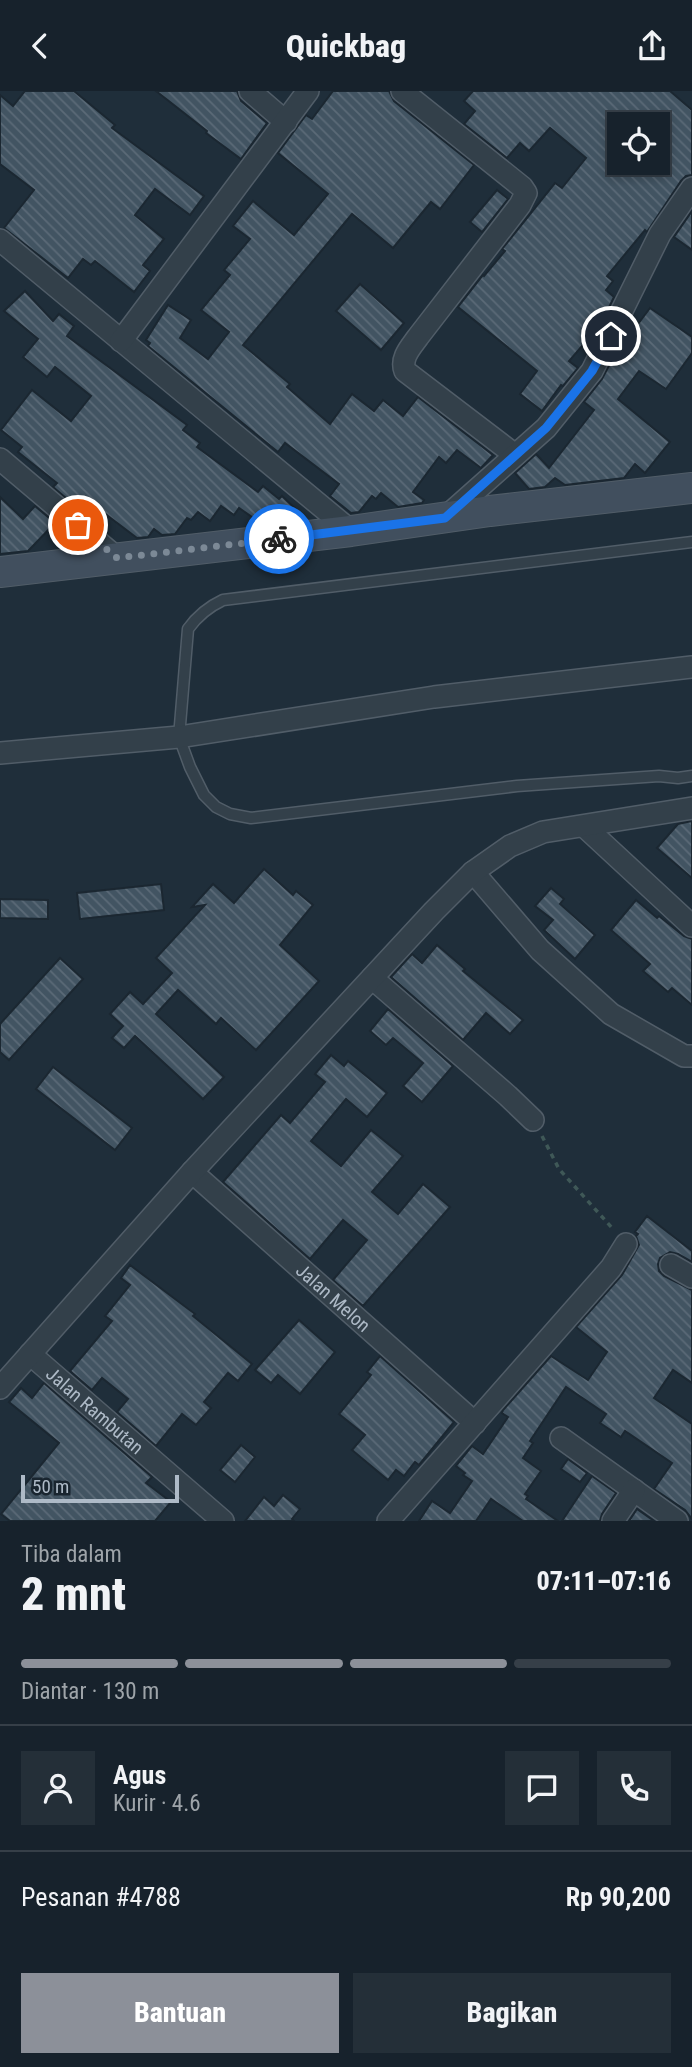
<!DOCTYPE html>
<html lang="id">
<head>
<meta charset="utf-8">
<style>
  :root { --surface:#17222c; --page:#242f38; --text:#f1f3f6; --muted:#9ea4a9; --line:#363f48; --accent:#8c9099 }
  body { margin:0; font-family:"Roboto Condensed",sans-serif; background:var(--page); color:var(--text); height:100vh; display:flex; flex-direction:column; font-size:26px; white-space:nowrap }
  * { box-sizing:border-box; margin:0 }
  p { font-size:23px; color:var(--muted) }
  .icon { flex:none; width:38px; height:38px; fill:none; stroke:currentColor; stroke-width:2; stroke-linecap:round; stroke-linejoin:round }
  .map { position:relative; height:1430px; overflow:hidden }
  .side { display:flex; flex-direction:column; background:var(--surface); flex:1 }
  .side>* { flex:none }
  .buttons { position:absolute; left:607px; top:21px; display:grid; gap:14px }
  .buttons a { display:grid; place-items:center; width:63px; height:63px; border-radius:0px; background:var(--surface); box-shadow:0 4px 10px #0003,0 0 0 2px var(--line); font-size:35px }
  .scale { position:absolute; left:21px; bottom:18px; width:158px; box-sizing:border-box; padding-left:7px; border:4px solid #aebac7; border-top:0; font-size:19px; line-height:24px; white-space:nowrap; color:#aebac7; -webkit-text-stroke:5px #19252f; paint-order:stroke }
  .pin { position:absolute; display:grid; place-items:center; width:60px; height:60px; color:#fff; margin:-30px; border:4px solid #fff; border-radius:50%; box-shadow:0 2px 7px #0007 }
  .courier { position:absolute; display:grid; place-items:center; width:70px; height:70px; margin:-35px; border:5px solid #1a73e8; border-radius:50%; background:#fff; color:#222; box-shadow:0 2px 9px #0007 }
  .head em { font-style:normal; font-weight:800 }
  .head div { display:flex; flex-direction:column-reverse }
  .head { display:flex; align-items:center; justify-content:space-between; height:119px; padding:0 21px }
  h1 { font-size:46px; font-weight:800; line-height:52px }
  .bar { display:grid; grid-template-columns:repeat(4,1fr); gap:10px 7px; align-content:center; height:84px; padding:0 21px }
  .bar i { height:9px; border-radius:5px; background:var(--line) }
  .bar .selected { background:var(--accent) }
  .bar p { grid-column:span 4 }
  .line { display:flex; align-items:center; gap:18px; padding:0 21px; border-top:2px solid var(--line) }
  .line div { flex:1 }
  .round { display:grid; place-items:center; flex:none; width:74px; height:74px; border-radius:0px; background:var(--page) }
  .cta { display:flex; gap:14px; margin-top:auto; padding:14px 21px }
  .cta a { flex:1; height:80px; border-radius:0px; background:var(--accent); color:#fff; font-size:28px; font-weight:800; line-height:80px; text-align:center }
  .cta a+a { background:var(--page); color:var(--text) }
  header { display:flex; justify-content:space-between; align-items:center; height:91px; padding:0 21px; background:var(--surface); font-size:32px; font-weight:800 }
  .map>svg:first-child { display:block }
</style>
</head>
<body>
<header><svg class="icon" aria-label="back" viewBox="0 0 24 24"><path d="M15 5l-7 7 7 7"/></svg>Quickbag<svg class="icon" aria-label="share" viewBox="0 0 24 24"><path d="M12 15V3M7 8l5-5 5 5M5 13v7h14v-7"/></svg></header>
<div class="map">
<svg width="692" height="1430" viewBox="0 0 692 1430">
  <defs>
    <pattern id="building-back-hatch" width="6" height="6" patternUnits="userSpaceOnUse" patternTransform="scale(1.75)"><rect width="6" height="6" fill="#425462"/><path d="M-1 5l2 2M0 0l6 6M5-1l2 2" fill="none" stroke="#5b6a77"/></pattern>
  </defs>
  <rect width="100%" height="100%" fill="#1f2e3a"/>
  <g fill="url(#building-back-hatch)" stroke="#1b2731" stroke-width="2" fill-rule="evenodd">
    <polygon points="25,0 74,0 115,34 112,37 204,105 190,124 155,98 135,124 164,148 143,174 150,180 134,201 95,170 91,174 83,168 68,187 4,137 34,99 0,73 0,4 13,15"/>
    <polygon points="156,0 237,0 241,10 267,32 241,68 206,42 207,40"/>
    <polygon points="333,0 389,0 394,10 474,74 440,118 431,111 393,157 352,123 243,254 290,293 287,296 330,333 352,303 374,320 383,309 403,325 418,306 493,364 481,377 457,359 446,372 439,366 413,401 424,409 422,412 398,416 381,402 376,408 372,405 359,421 351,422 330,405 339,393 285,352 278,361 148,255 150,252 146,249 168,214 191,229 180,247 208,268 229,241 201,219 230,184 224,179 250,148 233,135 253,110 294,144 328,103 278,62 306,24 312,28"/>
    <path d="M473,0H670L692,19V84L686,85L681,90L647,141L645,139L607,185L613,190L606,199L614,206L601,233L569,270L578,277L563,295L561,294L542,320L520,303L537,280L458,216L483,184L484,185L505,160L502,158L555,92L562,97L586,67L550,37L529,60L520,52L507,67L464,33L475,20L464,10ZM620,33H658V72H620Z"/>
    <polygon points="497,99 508,108 482,141 470,131"/>
    <polygon points="692,120 692,159 674,146"/>
    <polygon points="360,193 404,232 381,259 336,220"/>
    <polygon points="25,200 53,230 59,223 74,235 67,245 187,334 183,339 200,352 197,356 258,401 263,395 279,408 282,405 302,424 297,429 271,432 260,421 255,428 239,417 234,424 221,415 210,430 198,421 191,429 187,427 175,443 162,444 154,438 148,446 137,447 100,419 92,429 53,396 57,392 18,361 22,356 1,339 32,299 71,330 91,305 55,276 47,286 23,266 38,248 4,220"/>
    <polygon points="650,217 692,246 692,262 666,298 639,280 618,308 670,351 645,382 635,373 624,387 565,394 555,387 545,396 529,398 515,382 536,363 549,377 594,319 584,311 602,288 614,265"/>
    <polygon points="0,406 23,428 35,415 55,432 28,460 0,463"/>
    <polygon points="692,730 692,787 657,757 678,733"/>
    <polygon points="264,778 293,804 296,800 313,814 280,854 319,890 256,959 221,927 216,933 178,899 156,923 224,986 203,1008 135,945 124,957 112,947 123,935 110,923 130,901 143,913 172,882 156,867 205,814 192,816 213,793 234,812"/>
    <polygon points="161,793 164,819 80,828 77,802"/>
    <polygon points="551,797 564,808 560,813 595,844 575,868 544,839 553,829 535,815"/>
    <polygon points="0,808 48,809 48,828 0,827"/>
    <polygon points="636,809 657,827 659,825 684,845 692,848 692,914 672,897 668,901 643,880 650,873 611,839"/>
    <polygon points="437,854 465,878 463,880 523,929 510,943 486,922 463,949 391,886 412,863 422,872"/>
    <polygon points="60,867 83,888 9,969 0,961 0,933"/>
    <polygon points="388,918 453,975 422,1011 403,995 423,972 393,947 386,954 370,940"/>
    <polygon points="331,964 344,975 348,970 387,1002 367,1026 346,1008 311,1050 341,1075 371,1039 403,1065 372,1101 398,1123 423,1093 450,1116 363,1215 333,1189 367,1149 343,1129 310,1168 223,1091 281,1024 290,1032 325,991 315,983"/>
    <polygon points="53,976 132,1037 115,1059 36,998"/>
    <polygon points="647,1125 692,1160 692,1171 678,1163 670,1161 660,1167 658,1173 659,1180 664,1185 692,1199 692,1292 673,1279 654,1307 692,1333 692,1428 685,1419 654,1398 672,1372 625,1340 621,1346 600,1332 606,1323 566,1296 530,1350 533,1352 523,1367 541,1380 525,1403 528,1405 526,1408 558,1430 523,1430 491,1408 476,1430 419,1430 432,1410 450,1422 472,1390 463,1384 465,1382 456,1375 472,1355 483,1363 508,1326 502,1322 503,1319 551,1265 588,1289 607,1261 576,1236 622,1184 639,1154 636,1145 638,1143 635,1141"/>
    <polygon points="130,1174 195,1223 193,1225 252,1273 238,1290 228,1282 204,1311 211,1317 196,1334 182,1323 156,1355 117,1321 128,1308 102,1287 92,1299 70,1280 112,1230 105,1225 130,1194 121,1187"/>
    <polygon points="299,1229 335,1261 300,1303 278,1284 271,1292 255,1279"/>
    <polygon points="380,1265 454,1331 419,1374 415,1371 404,1385 396,1379 388,1389 352,1359 365,1344 339,1323 371,1284 367,1281"/>
    <polygon points="44,1292 152,1386 146,1392 171,1411 155,1430 10,1430 1,1423 59,1352 9,1311 21,1297 32,1307"/>
    <polygon points="241,1354 255,1366 235,1391 220,1379"/>
    <polygon points="568,1368 587,1382 580,1391 561,1378"/>
    <polygon points="592,1385 616,1402 602,1423 600,1430 562,1430"/>
    <polygon points="283,1404 300,1418 292,1428 294,1430 245,1430 264,1406 274,1415"/>
    <polygon points="637,1418 654,1430 629,1430"/>
  </g>
  <g fill="none" stroke-linecap="round" stroke-linejoin="round">
    <defs>
      <path id="service" d="M692,451L223,509C208,516 198,524 188,538L179,646L190,676L204,704L216,716L230,723L251,727L517,695L659,685L678,687L692,685"/>
      <g id="minor">
        <polyline points="250,0 286,31"/>
        <path d="M402,0L522,96L526,102L520,114L418,246C411,256 400,267 405,280L515,364"/>
        <polyline points="0,149 351,440"/>
        <polyline points="121,250 308,0"/>
        <polyline points="0,368 117,467"/>
        <polyline points="447,425 546,337 592,280 660,143 692,97"/>
        <polyline points="0,662 179,646 434,606 692,576"/>
        <polyline points="585,736 692,835"/>
        <polyline points="473,781 540,859 611,923 684,965 692,965"/>
        <polyline points="372,887 508,1005 533,1029"/>
        <path id="s1" d="M192,1081L475,1332"/>
        <polyline points="671,1174 692,1186"/>
        <path id="s2" d="M30,1263L223,1430"/>
        <polyline points="0,1297 192,1081 434,820 473,781 510,755 543,741 692,717"/>
        <polyline points="561,1347 677,1430"/>
        <polyline points="388,1430 611,1177 626,1153"/>
        <polyline points="613,1430 634,1399"/>
      </g>
      <polyline id="secondary" points="0,481 351,440 490,420 692,397"/>
    </defs>
    <use href="#service" stroke="#515d68" stroke-width="13"/>
    <use href="#minor" stroke="#515d68" stroke-width="24"/>
    <use href="#secondary" stroke="#515d68" stroke-width="32"/>
    <polyline stroke="#3f5857" stroke-width="3.5" stroke-dasharray="5 5" stroke-linecap="butt" points="542,1045 559,1078 613,1138"/>
    <use href="#service" stroke="#33404a" stroke-width="10"/>
    <use href="#minor" stroke="#33404a" stroke-width="21"/>
    <use href="#secondary" stroke="#414f5e" stroke-width="30"/>
  </g>
  <g fill="none" stroke-linecap="round" stroke-linejoin="round">
    <polyline stroke="#7c8996" stroke-width="7" stroke-dasharray="0 12.6" points="78,434 117,467 279,448"/>
    <polyline stroke="#1a73e8" stroke-width="9" points="279,448 445,427 546,337 592,280 611,245"/>
  </g>
  <g text-anchor="middle" stroke-width="5" stroke-linejoin="round" paint-order="stroke">
    <g font-size="19" fill="#aebac7" stroke="#19252f">
      <text dy="7" stroke="none"><textPath href="#s1" startOffset="189">Jalan Melon</textPath></text>
      <text dy="7" stroke="none"><textPath href="#s2" startOffset="86">Jalan Rambutan</textPath></text>
    </g>
  </g>
</svg>
<div class="buttons">
<a><svg class="icon" aria-label="locate" viewBox="0 0 24 24"><circle cx="12" cy="12" r="6"/><path d="M12 2v4M12 18v4M2 12h4M18 12h4"/></svg></a>
</div>
<div class="scale">50 m</div>
<div class="pin" style="left:78px;top:434px;background:#ea580c"><svg class="icon" aria-label="bag" viewBox="0 0 24 24"><path d="M5 8h14l-1 12H6zM9 8a3 3 0 0 1 6 0"/></svg></div>
<div class="pin" style="left:611px;top:245px;background:#1f2937"><svg class="icon" aria-label="home" viewBox="0 0 24 24"><path d="M3 11l9-7 9 7M6 9v11h12V9"/></svg></div>
<div class="courier" style="left:279px;top:448px"><svg class="icon" aria-label="bike" viewBox="0 0 24 24"><circle cx="6" cy="16" r="4"/><circle cx="18" cy="16" r="4"/><path d="M6 16l4-8h5l3 8M10 8l3 8H6M13 5h3"/></svg></div>
</div>
<section class="side">
<div class="head"><div><h1>2 mnt</h1><p>Tiba dalam</p></div><em>07:11–07:16</em></div>
<div class="bar"><i class="selected"></i><i class="selected"></i><i class="selected"></i><i></i><p>Diantar · 130 m</p></div>
<div class="line" style="height:126px"><a class="round"><svg class="icon" aria-label="person" viewBox="0 0 24 24"><circle cx="12" cy="8" r="4"/><path d="M4 21q1-7 8-7t8 7"/></svg></a><div><b>Agus</b><p>Kurir · 4.6</p></div><a class="round"><svg class="icon" aria-label="chat" viewBox="0 0 24 24"><path d="M4 5h16v11H9l-5 4z"/></svg></a><a class="round"><svg class="icon" aria-label="phone" viewBox="0 0 24 24"><path d="M5 4h4l2 5-3 2q2 4 5 5l2-3 5 2v4C11 20 4 13 5 4z"/></svg></a></div>
<div class="line" style="height:91px"><div>Pesanan #4788</div><b>Rp 90,200</b></div>
<div class="cta"><a>Bantuan</a><a>Bagikan</a></div>
</section>
</body>
</html>
